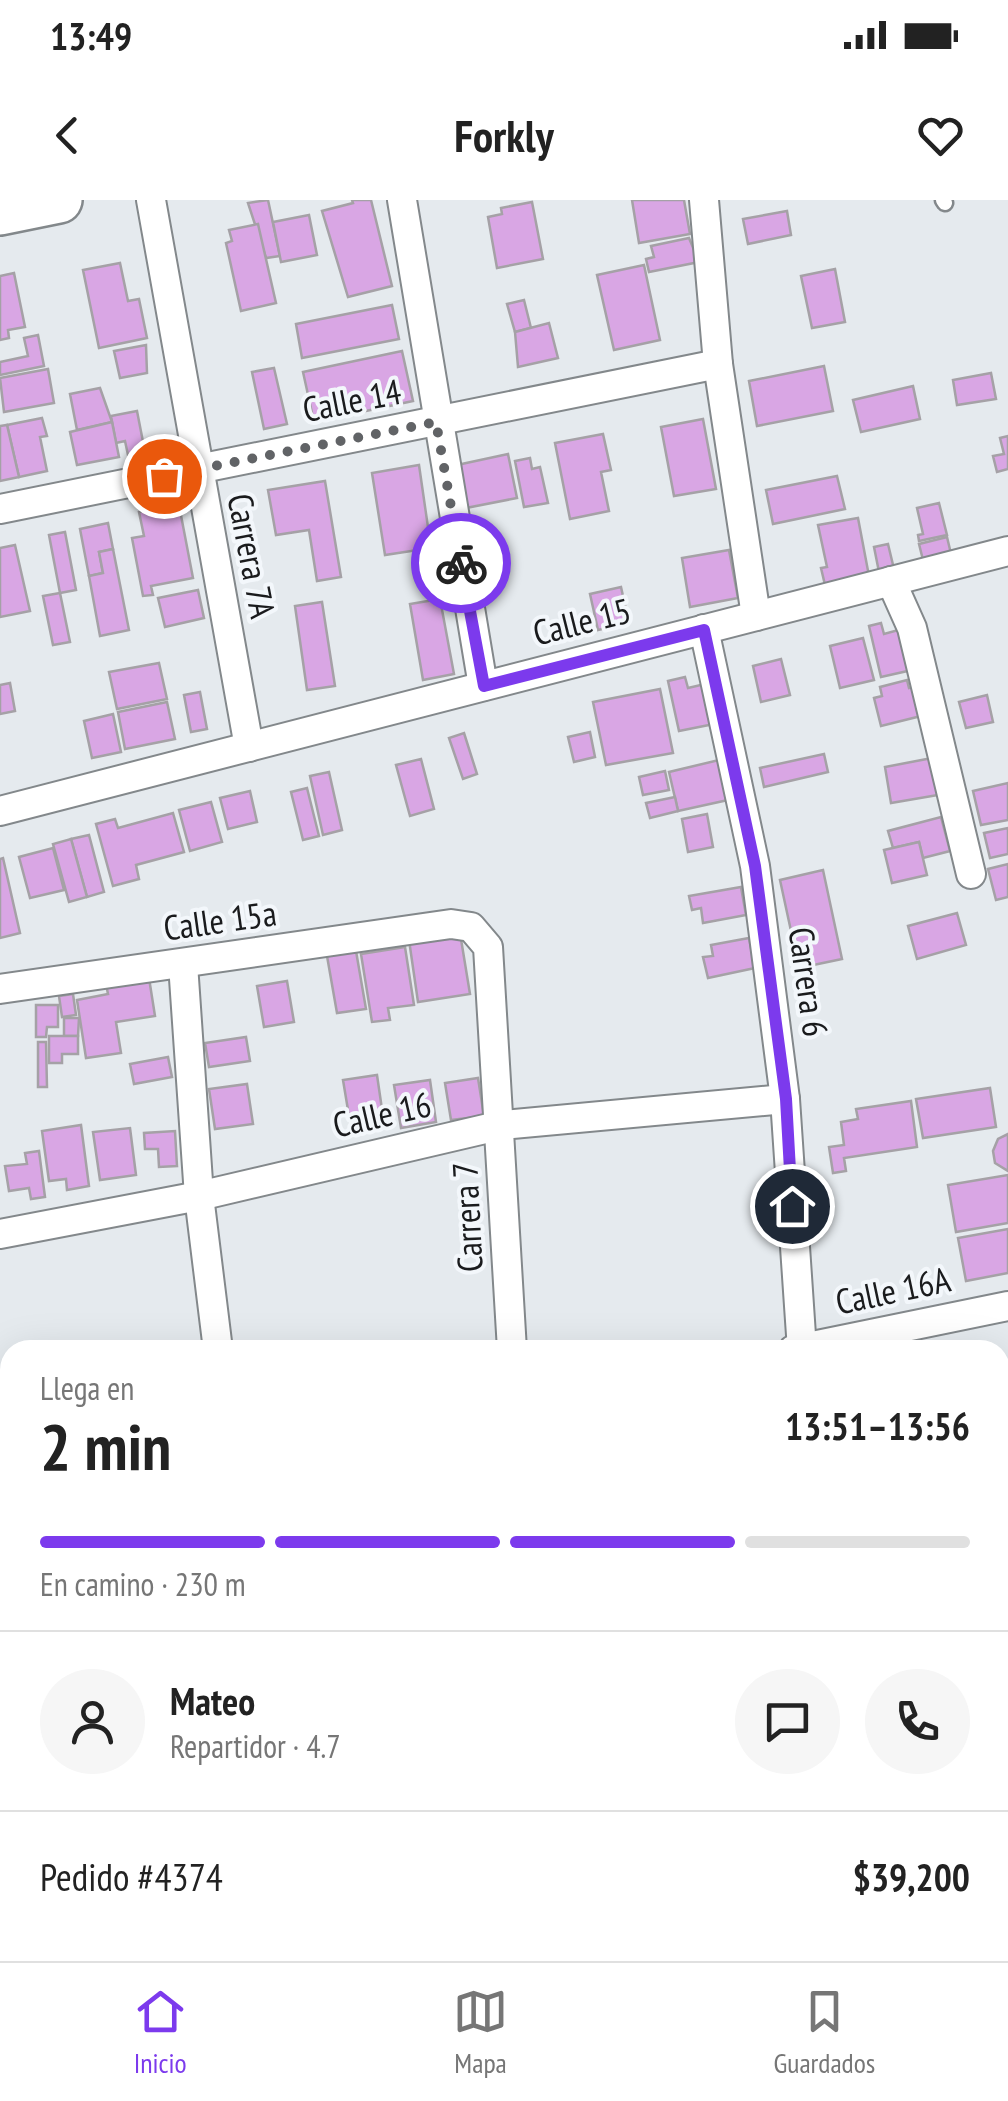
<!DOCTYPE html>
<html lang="es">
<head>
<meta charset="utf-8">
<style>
  :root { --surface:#fff; --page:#f6f6f6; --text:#222; --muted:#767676; --line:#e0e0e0; --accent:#7c3aed }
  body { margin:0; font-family:"PT Sans Narrow",sans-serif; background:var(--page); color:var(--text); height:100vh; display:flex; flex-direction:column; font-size:38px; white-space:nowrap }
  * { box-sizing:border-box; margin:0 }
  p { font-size:32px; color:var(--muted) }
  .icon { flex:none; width:55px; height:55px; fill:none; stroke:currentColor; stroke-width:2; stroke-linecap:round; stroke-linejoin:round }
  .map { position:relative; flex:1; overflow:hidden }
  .sheet { position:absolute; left:0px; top:1140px; width:1010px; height:622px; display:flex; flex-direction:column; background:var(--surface); border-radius:30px 30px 0 0; box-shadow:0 10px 40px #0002 }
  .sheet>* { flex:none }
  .pin { position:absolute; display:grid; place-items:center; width:85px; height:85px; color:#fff; margin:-42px; border:5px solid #fff; border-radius:50%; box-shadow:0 2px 10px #0007 }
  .courier { position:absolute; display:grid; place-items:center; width:100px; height:100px; margin:-50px; border:8px solid #7c3aed; border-radius:50%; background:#fff; color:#222; box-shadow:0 2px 12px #0007 }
  .headline em { font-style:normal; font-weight:700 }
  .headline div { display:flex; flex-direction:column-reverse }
  .headline { display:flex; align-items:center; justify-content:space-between; height:170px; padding:0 40px }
  h1 { font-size:65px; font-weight:700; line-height:75px }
  .bar { display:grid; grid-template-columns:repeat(4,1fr); gap:15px 10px; align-content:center; height:120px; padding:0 40px }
  .bar i { height:12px; border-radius:8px; background:var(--line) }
  .bar .on { background:var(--accent) }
  .bar p { grid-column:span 4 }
  .line { display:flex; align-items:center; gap:25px; padding:0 40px; border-top:2px solid var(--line) }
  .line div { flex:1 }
  .round { display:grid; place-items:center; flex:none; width:105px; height:105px; border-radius:52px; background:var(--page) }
  .status { display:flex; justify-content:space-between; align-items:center; height:70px; padding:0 50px; background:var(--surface); direction:ltr }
  .status svg { height:28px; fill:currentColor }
  header { display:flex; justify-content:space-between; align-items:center; height:130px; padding:0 40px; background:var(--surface); font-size:45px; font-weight:700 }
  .tabs { display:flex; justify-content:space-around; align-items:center; height:140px; border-top:2px solid var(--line); background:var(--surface); font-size:28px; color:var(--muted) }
  .tabs a { display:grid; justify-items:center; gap:5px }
  .tabs .on { color:var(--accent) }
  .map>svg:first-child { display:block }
</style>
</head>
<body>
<div class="status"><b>13:49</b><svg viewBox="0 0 49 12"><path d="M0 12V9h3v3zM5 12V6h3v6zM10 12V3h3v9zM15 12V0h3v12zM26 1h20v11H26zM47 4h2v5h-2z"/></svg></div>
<header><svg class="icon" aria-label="back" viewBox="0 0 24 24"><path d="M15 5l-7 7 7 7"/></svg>Forkly<svg class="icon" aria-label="heart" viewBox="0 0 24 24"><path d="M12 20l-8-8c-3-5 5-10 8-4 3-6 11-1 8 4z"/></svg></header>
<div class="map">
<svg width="1008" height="1761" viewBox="0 0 1008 1761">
  <rect width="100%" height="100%" fill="#e5eaee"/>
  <g fill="#d9a6e4" stroke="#a5a1a6" stroke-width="2.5">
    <polygon points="268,0 280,56 266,58 248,3"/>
    <polygon points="352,0 371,0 392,86 348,97 322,11 353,3"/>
    <polygon points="632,0 684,0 690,34 639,43"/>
    <polygon points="532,2 543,59 497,68 488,17 502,14 501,8"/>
    <polygon points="787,11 791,35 748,44 743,19"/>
    <polygon points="309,15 317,55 281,62 273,22"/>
    <polygon points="258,24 276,103 241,111 226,43 232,41 229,30"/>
    <polygon points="689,38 699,62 649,72 646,59 654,57 651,46"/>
    <polygon points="120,63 128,101 139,99 147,138 99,148 83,70"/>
    <polygon points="644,65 660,140 614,150 597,75"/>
    <polygon points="835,69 845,122 812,128 801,76"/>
    <polygon points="14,73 25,127 8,130 9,138 0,140 0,76"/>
    <polygon points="524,100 531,128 515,132 507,104"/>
    <polygon points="392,105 399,139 302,158 296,124"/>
    <polygon points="549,123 558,158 518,167 515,132"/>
    <polygon points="38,135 44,166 0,175 0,162 28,156 24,138"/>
    <polygon points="146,145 147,173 120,178 114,151"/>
    <polygon points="402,151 413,201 314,222 303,172"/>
    <polygon points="824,166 833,211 757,226 749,181"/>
    <polygon points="274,168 287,224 264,229 252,172"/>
    <polygon points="48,169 54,203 4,212 0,178"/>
    <polygon points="991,173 996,199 957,205 953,180"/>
    <polygon points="913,186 920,219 861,232 853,200"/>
    <polygon points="100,188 112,222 77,230 70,194"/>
    <polygon points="137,211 145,252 128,255 125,241 116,243 111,216"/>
    <polygon points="42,218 47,236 40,237 47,271 19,277 7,225"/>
    <polygon points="703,219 716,289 674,296 661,227"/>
    <polygon points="112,222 119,257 77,265 70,232"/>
    <polygon points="7,225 19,277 0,281 0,226"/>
    <polygon points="603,234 611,270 601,272 609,311 570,319 555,243"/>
    <polygon points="1008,236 1008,269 997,272 993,256 1004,254 1000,238"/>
    <polygon points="508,254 517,298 466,308 457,265"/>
    <polygon points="530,258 532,269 540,267 548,303 524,307 515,261"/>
    <polygon points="419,265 431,348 385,355 372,273"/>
    <polygon points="837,276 845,309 773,324 766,290"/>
    <polygon points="325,281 341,377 317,381 309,330 276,335 268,290"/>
    <polygon points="939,303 947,335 919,341 918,335 923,334 917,308"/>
    <polygon points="179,305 193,378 151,386 153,395 143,396 132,338 144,336 139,312"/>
    <polygon points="858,318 869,376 825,385 821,368 827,367 818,325"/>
    <polygon points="108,323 113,349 99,352 103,373 89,376 80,329"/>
    <polygon points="65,332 76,390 60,393 49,335"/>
    <polygon points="947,337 952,358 924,364 919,344"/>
    <polygon points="888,344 894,369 879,372 874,347"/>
    <polygon points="15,345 30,411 0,417 0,348"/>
    <polygon points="113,349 129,430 100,436 89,376 103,373 99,352"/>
    <polygon points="729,350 738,398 690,407 682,358"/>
    <polygon points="621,387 629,423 598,430 590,394"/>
    <polygon points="198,390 204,418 165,427 158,398"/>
    <polygon points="60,393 70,442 53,445 43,396"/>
    <polygon points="440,399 454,474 423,480 410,404"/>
    <polygon points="322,402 335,486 307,490 295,406"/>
    <polygon points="881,423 884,434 902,429 912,470 881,477 869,426"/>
    <polygon points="863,438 874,480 840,488 830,446"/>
    <polygon points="781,459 790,495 761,502 753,466"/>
    <polygon points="159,463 167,499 117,509 109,472"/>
    <polygon points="685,477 688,488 705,484 714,524 679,531 668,481"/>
    <polygon points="907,480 909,488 918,486 925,515 881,526 874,498 882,496 880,487"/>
    <polygon points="10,483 15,511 0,514 0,485"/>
    <polygon points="660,489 673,553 606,565 593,502"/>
    <polygon points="200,492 207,529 191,532 184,495"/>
    <polygon points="987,495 993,522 966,528 959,502"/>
    <polygon points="167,502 175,539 125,549 118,512"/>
    <polygon points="113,514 121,552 92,558 84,521"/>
    <polygon points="590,532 595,557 574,562 568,537"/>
    <polygon points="464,533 477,574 463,579 449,538"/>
    <polygon points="824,554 828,572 764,587 760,568"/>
    <polygon points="932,558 938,595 891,603 885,567"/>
    <polygon points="421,559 434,609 410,616 396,565"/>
    <polygon points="719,560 728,600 678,611 669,572"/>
    <polygon points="665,571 669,590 643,595 639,577"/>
    <polygon points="329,572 342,630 323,635 310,576"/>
    <polygon points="1008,583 1008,620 981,625 973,591"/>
    <polygon points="307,588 319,636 303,640 291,592"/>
    <polygon points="250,591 257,622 228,629 220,598"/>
    <polygon points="675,597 678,611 650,618 646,603"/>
    <polygon points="211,602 222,642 190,651 179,610"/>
    <polygon points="173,613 184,652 136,665 139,679 113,686 96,624 115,619 118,628"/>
    <polygon points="707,614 713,647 688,652 682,619"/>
    <polygon points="941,617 950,651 923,658 919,642 893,648 888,631"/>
    <polygon points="1008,628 1008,654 990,658 984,633"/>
    <polygon points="89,635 104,692 87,697 71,639"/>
    <polygon points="71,639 87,697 69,702 53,644"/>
    <polygon points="919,642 927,675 892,683 884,650"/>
    <polygon points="53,648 64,690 30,698 19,657"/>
    <polygon points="3,658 20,733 0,738 0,659"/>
    <polygon points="1008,664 1008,697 996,700 988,669"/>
    <polygon points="823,670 842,759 799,768 780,680"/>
    <polygon points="741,687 746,715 703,723 701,708 692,710 689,696"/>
    <polygon points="957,713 966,745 917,759 908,726"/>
    <polygon points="460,733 470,794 418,802 409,740"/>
    <polygon points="749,738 755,768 708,778 703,757 713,756 711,745"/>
    <polygon points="405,747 414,805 388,808 390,820 372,822 361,754"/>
    <polygon points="356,751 366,809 337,813 327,756"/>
    <polygon points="149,778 155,816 116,822 121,853 86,858 77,800 108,794 106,784"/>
    <polygon points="287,781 294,822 264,827 257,786"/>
    <polygon points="73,794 76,815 62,817 59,796"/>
    <polygon points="36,805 58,805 58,827 47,827 46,837 36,837"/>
    <polygon points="64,818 79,818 78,836 64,836"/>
    <polygon points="49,836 78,836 78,854 62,854 62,863 49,863"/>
    <polygon points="246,837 250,861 209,867 205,843"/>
    <polygon points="38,842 46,842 47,887 38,887"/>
    <polygon points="168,857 172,877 134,884 130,864"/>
    <polygon points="377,875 384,923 351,928 343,880"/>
    <polygon points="478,878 484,916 451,920 445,883"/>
    <polygon points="430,880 436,922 401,928 394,885"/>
    <polygon points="247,884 253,924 215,929 209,889"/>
    <polygon points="990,888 996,927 923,938 916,899"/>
    <polygon points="911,901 917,947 844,958 846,971 833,973 829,947 844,945 841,922 858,919 856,909"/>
    <polygon points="81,925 89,986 67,990 66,979 49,981 42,931"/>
    <polygon points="130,928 136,975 100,980 93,932"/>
    <polygon points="175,931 177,966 159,967 158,949 145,949 144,933"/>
    <polygon points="1008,934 1008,971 995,963 993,951 998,939"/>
    <polygon points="39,951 45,997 31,999 29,988 9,991 5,966 27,964 25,953"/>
    <polygon points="1008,975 1008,1023 956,1032 948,985"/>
    <polygon points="1008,1029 1008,1073 966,1081 958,1038"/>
  </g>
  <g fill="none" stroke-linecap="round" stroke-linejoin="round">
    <defs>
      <polyline id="service" points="943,0 945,3"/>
      <g id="minor">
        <polyline points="151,0 249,547"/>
        <polyline points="402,0 483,486"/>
        <polyline points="704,0 718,164 756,416"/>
        <polyline points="0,309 718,164"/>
        <polyline points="891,381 912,428 971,674"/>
        <polyline points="704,429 755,666 785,899 802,1150"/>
        <polyline points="0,611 1008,351"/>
        <polyline points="183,764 199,996 218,1150"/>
        <polyline points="0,789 451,724 471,727 488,747 512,1150"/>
        <polyline points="0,1034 199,996 502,925 785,899"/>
        <polyline points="793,1150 1008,1106"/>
        <polyline points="0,1311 10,1309"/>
        <polyline points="1000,1362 1008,1360"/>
        <polyline points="0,1571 10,1581"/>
        <polyline points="1000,1618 1008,1617"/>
        <polyline points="0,1706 10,1739"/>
        <polyline points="309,1752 326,1761"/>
        <polyline points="573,1752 574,1761"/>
        <polyline points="369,1761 410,1752"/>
        <polyline points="852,1761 853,1752"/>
      </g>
      <polyline id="trunk" points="0,12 59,0"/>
    </defs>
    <use href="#service" stroke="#83888b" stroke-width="19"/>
    <use href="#minor" stroke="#83888b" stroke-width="32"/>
    <use href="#trunk" stroke="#83888b" stroke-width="50"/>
    <use href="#service" stroke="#fff" stroke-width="14"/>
    <use href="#minor" stroke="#fff" stroke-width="28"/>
    <use href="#trunk" stroke="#fff" stroke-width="45"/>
  </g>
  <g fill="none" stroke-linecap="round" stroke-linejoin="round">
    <polyline stroke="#616366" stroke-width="10" stroke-dasharray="0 18" points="164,276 436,222 461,363"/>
    <polyline stroke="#7c3aed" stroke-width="12" points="461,363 484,486 704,430 755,666 786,899 792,1006"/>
  </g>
  <g text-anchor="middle" stroke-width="8" stroke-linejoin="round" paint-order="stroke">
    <g font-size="35" fill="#1a1b1d" stroke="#f3f7fb">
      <text transform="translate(352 201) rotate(-11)" y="12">Calle 14</text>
      <text transform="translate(251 356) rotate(79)" y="12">Carrera 7A</text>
      <text transform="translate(582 422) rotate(-14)" y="12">Calle 15</text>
      <text transform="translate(220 721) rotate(-8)" y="12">Calle 15a</text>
      <text transform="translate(808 782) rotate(82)" y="12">Carrera 6</text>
      <text transform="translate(382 915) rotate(-13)" y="12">Calle 16</text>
      <text transform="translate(468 1017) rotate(-93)" y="12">Carrera 7</text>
      <text transform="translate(893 1091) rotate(-12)" y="12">Calle 16A</text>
    </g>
  </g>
</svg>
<div class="pin" style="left:164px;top:276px;background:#ea580c"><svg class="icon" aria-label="bag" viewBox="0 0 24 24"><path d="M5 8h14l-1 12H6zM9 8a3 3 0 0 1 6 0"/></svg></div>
<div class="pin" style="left:792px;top:1006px;background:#1f2937"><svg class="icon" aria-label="home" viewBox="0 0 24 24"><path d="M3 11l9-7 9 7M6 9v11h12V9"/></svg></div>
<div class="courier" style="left:461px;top:363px"><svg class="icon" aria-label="bike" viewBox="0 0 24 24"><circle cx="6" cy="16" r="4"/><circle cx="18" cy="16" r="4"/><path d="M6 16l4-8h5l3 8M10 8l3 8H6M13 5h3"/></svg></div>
<section class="sheet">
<div class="headline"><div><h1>2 min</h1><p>Llega en</p></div><em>13:51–13:56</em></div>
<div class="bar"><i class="on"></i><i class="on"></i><i class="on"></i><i></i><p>En camino · 230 m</p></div>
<div class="line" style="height:180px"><a class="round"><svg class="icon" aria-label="person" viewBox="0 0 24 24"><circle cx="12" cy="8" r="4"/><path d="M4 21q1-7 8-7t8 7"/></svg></a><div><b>Mateo</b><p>Repartidor · 4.7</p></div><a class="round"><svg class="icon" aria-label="chat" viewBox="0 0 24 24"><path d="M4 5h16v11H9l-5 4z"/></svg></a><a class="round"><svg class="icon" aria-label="phone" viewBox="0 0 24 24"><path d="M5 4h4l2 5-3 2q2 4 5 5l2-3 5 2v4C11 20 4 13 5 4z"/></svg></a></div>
<div class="line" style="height:130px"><div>Pedido #4374</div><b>$39,200</b></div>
</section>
</div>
<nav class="tabs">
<a class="on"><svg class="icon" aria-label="home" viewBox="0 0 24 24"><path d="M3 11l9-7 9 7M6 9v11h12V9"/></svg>Inicio</a>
<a><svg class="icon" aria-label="map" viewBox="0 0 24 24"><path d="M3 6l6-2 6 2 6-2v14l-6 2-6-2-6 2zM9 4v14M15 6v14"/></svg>Mapa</a>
<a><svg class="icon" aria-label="saved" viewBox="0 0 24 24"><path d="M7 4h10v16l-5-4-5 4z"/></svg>Guardados</a>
</nav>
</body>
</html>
